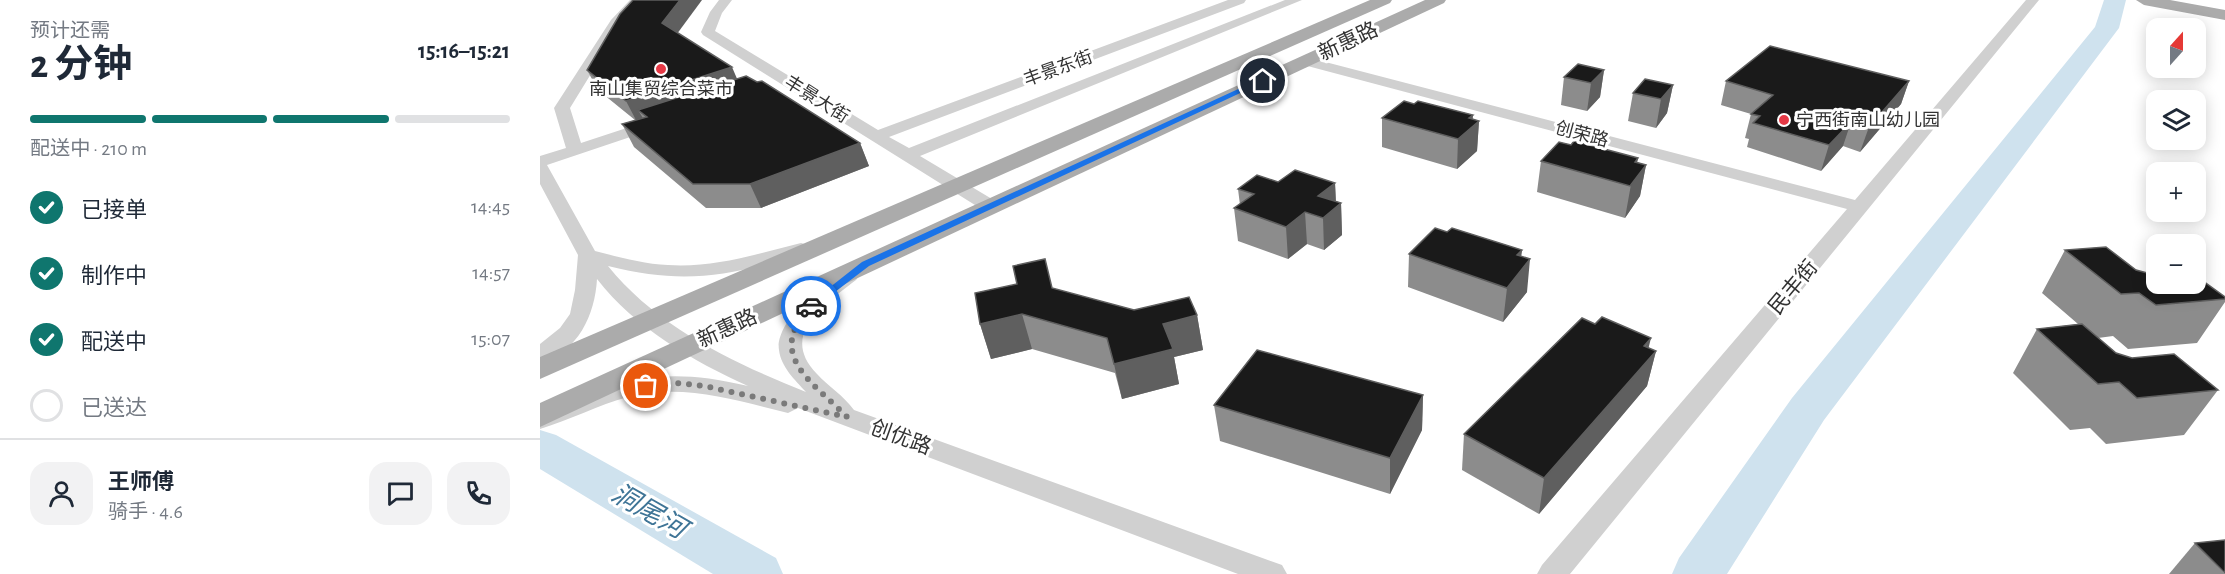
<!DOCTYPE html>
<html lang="zh">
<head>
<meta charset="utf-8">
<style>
  :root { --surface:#fff; --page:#f2f2f3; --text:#1f2937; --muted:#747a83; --line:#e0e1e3; --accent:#0f766e }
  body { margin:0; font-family:"Alegreya Sans","Noto Sans SC",sans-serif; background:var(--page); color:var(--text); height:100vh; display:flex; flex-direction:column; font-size:22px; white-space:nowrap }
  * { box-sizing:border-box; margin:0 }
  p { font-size:20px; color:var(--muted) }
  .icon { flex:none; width:33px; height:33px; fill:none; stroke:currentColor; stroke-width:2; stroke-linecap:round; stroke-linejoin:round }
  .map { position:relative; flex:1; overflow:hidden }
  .panel { display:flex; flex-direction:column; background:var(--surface); width:540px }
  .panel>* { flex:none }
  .needle { width:39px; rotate:21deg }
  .controls { position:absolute; left:1606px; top:18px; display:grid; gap:12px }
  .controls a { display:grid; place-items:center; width:60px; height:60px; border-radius:12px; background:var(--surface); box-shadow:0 3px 15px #0003; font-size:30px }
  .pin { position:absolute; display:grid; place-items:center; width:51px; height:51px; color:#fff; margin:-26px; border:3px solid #fff; border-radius:50%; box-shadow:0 2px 6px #0007 }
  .courier { position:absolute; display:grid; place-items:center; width:60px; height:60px; margin:-30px; border:4px solid #1a73e8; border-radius:50%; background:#fff; color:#222; box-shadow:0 2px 8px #0007 }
  .summary em { font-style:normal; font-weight:700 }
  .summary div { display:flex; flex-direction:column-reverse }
  .summary { display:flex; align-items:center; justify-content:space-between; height:102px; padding:0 30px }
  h1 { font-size:39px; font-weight:700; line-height:45px }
  .bar { display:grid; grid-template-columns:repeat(4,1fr); gap:9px 6px; align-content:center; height:72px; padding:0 30px }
  .bar i { height:8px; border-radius:4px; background:var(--line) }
  .bar .current { background:var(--accent) }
  .bar p { grid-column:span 4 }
  .line { display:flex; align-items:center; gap:15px; padding:0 30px; border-top:2px solid var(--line) }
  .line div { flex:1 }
  .round { display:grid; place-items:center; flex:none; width:63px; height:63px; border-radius:18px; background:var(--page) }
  ol { padding:0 30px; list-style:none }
  li { display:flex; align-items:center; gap:18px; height:66px }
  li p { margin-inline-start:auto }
  li .icon { padding:6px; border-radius:50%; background:var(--accent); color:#fff; stroke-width:4 }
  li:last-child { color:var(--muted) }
  li i { width:33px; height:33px; border:3px solid var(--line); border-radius:50% }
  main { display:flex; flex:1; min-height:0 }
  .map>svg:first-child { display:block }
</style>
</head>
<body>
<main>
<section class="panel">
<div class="summary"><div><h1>2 分钟</h1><p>预计还需</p></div><em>15:16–15:21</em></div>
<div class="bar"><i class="current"></i><i class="current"></i><i class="current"></i><i></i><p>配送中 · 210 m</p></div>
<ol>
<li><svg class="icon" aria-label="check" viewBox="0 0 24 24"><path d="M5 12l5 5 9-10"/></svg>已接单<p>14:45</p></li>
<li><svg class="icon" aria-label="check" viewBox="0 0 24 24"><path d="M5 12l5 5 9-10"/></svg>制作中<p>14:57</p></li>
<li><svg class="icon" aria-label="check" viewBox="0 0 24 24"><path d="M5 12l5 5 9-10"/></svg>配送中<p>15:07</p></li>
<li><i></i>已送达</li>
</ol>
<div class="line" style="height:108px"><a class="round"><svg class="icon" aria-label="person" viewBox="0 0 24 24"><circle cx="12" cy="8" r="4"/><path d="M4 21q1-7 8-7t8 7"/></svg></a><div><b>王师傅</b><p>骑手 · 4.6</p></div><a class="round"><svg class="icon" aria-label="chat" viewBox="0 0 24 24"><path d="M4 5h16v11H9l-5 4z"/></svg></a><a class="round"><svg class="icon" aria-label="phone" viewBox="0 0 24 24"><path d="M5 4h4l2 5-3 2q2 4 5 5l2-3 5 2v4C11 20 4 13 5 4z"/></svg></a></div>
</section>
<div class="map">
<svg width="1685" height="574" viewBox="0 0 1685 574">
  <rect width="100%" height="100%" fill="#fff"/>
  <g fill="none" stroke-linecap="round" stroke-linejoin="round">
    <g fill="#cfe2ee" fill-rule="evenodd">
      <polygon points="1564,0 1586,0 1579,28 1284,420 1187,574 1132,574 1139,558 1252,398 1555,27"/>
      <polygon points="0,430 16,435 236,558 243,574 173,574 0,469"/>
    </g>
    <g fill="#d0d0d0" fill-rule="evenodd">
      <path d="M90,0H103L81,25L30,108L41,143L114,119L122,124L120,127L7,165L55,251C79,257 103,264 128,265C174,268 217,254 261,243L268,245L271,249L268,253C190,275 148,286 68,266C118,328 194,363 266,392C255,380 241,367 239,350C234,323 291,265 316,272L319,276L316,280C285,304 238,334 277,374C288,386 304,396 314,410L742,565L747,574H698L258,408L248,413C195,400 143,383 88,397C58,405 30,420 0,429V410C82,380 120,365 208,386C153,361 95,328 57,279C55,315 38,352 0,363V344L20,328L30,314L35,290L38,255L0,184V156L26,148L14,108L71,20Z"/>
      <polygon points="179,0 192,0 182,13 175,31 338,130 688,0 706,0 704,3 349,137 369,148 745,0 762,0 380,156 457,202 459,206 457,210 443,210 163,35 161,32 170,12"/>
      <polygon points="1486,0 1499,0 1030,574 997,574 1002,565 1307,209 760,64 758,61 760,58 770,58 1315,200"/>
    </g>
    <g fill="#ababab" fill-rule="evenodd">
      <polygon points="830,0 852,0 850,3 0,379 0,357"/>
      <polygon points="885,0 906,0 904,3 0,427 0,403"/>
      <polygon points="1596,0 1630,0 1685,10 1685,20 1604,5"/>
    </g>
  </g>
  <g fill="#8c8c8c">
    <polygon points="138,33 197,79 320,143 329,166 221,208 166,208 94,147 82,124 95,120 58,90 47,70"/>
    <polygon points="1064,70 1060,97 1047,111 1021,105 1024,77"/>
    <polygon points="1186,81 1369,81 1361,104 1320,152 1303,146 1281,171 1207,147 1209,139 1205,138 1211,114 1181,105"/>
    <polygon points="1133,85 1127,113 1116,128 1088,121 1093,93"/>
    <polygon points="874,104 933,115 932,119 939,121 937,151 917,169 842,147 842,118"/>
    <polygon points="1031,145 1098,158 1097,162 1106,165 1100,196 1085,218 997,192 1001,161"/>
    <polygon points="738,182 795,183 796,201 801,203 802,235 784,250 767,244 748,259 698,241 694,208 700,205 698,189"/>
    <polygon points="907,232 982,250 981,256 987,292 963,322 868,287 869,254"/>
    <polygon points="1525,250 1596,270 1685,297 1685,302 1657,343 1588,349 1573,336 1558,338 1576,353 1678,390 1644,435 1566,444 1550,428 1530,430 1473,373 1497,329 1538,324 1502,293"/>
    <polygon points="512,288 594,310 657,315 663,350 634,357 639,384 582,399 575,373 492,349 451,359 440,324"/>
    <polygon points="1109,348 1116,351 1107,386 999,514 922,470 924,434"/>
    <polygon points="883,395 882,430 850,494 680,441 674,405"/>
    <polygon points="1655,543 1685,574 1629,574"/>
  </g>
  <g fill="#5f5f5f">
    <polygon points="140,0 162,0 131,42 122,23"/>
    <polygon points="192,67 201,88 107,117 98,110 104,120 97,122 86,101"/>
    <polygon points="1064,70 1060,97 1047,111 1051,83"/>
    <polygon points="1369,81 1361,104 1320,152 1329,127"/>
    <polygon points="1133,85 1127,113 1116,128 1121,99"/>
    <polygon points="933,115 932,127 939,121 937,151 917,169 918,139 929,118"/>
    <polygon points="1311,122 1303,146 1281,171 1289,145"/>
    <polygon points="320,143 329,166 221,208 210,184"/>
    <polygon points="1098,158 1093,182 1106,165 1100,196 1085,218 1095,162"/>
    <polygon points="795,183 796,207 801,203 802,235 784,250 783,218 778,196"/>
    <polygon points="765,212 767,244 748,259 746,227"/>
    <polygon points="982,250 979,273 990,259 987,292 963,322 967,288 977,255"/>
    <polygon points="482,314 492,349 451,359 440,324"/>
    <polygon points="657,315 663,350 634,357 639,384 582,399 574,364 623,324"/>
    <polygon points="1111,338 1105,362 1116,351 1107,386 999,514 1004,478"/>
    <polygon points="883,395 882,430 850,494 850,458"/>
  </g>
  <g fill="#1a1a1a" stroke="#5f5f5f" stroke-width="1.5">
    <polygon points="93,0 140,0 122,23 192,67 86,101 47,70 80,14"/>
    <polygon points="1230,46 1369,81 1329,127 1311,122 1289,145 1213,123 1220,116 1211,114 1233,95 1186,81"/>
    <polygon points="1038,64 1064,70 1051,83 1024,77"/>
    <polygon points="206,76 217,82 222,81 320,143 210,184 153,184 82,124 107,117 98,110"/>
    <polygon points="1105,79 1133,85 1121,99 1093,93"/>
    <polygon points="864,101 874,104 878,101 933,115 929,118 939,121 918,139 842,118"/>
    <polygon points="1034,141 1098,158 1095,162 1106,165 1090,186 1001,161 1019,142 1031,145"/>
    <polygon points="755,170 795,183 778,196 801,203 783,218 765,212 746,227 694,208 714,194 698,189 717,175 738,182"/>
    <polygon points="895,228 907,232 912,228 982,250 977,255 990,259 967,288 869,254"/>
    <polygon points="1566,247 1596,270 1611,274 1617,273 1617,284 1656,284 1656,276 1685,297 1685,299 1616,305 1599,293 1581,294 1525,250"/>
    <polygon points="505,259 512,288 594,310 649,297 657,315 623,324 633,349 574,364 567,338 482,314 440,324 435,293 477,284 473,266"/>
    <polygon points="1062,317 1111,338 1104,346 1116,351 1004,478 924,434 1042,318 1055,324"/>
    <polygon points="1542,324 1576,353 1592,358 1634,354 1678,390 1597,398 1579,382 1558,384 1497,329"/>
    <polygon points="717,350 883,395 850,458 674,405"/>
    <polygon points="1685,540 1685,573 1655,543"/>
  </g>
  <polygon fill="#1a73e8" points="720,79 726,81 329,266 274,308 266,306 322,262"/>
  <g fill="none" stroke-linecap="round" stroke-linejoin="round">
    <path stroke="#7a7a7a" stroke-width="6" stroke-dasharray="0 10.8" d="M106,386L137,383L164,386L307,417C273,382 224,355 271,306"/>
  </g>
  <g fill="#e63946" stroke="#fff" stroke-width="2">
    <circle cx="121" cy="69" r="6"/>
    <circle cx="1244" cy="120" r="6"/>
  </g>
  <g text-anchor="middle" stroke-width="6" stroke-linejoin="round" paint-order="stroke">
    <g font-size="18" fill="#333" stroke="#fff">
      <text transform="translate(518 68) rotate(-20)" y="6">丰景东街</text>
      <text transform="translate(277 99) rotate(32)" y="6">丰景大街</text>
      <text transform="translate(1042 134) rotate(15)" y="6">创荣路</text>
    </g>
    <g font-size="18" fill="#333" stroke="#fff">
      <text x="121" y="95">南山集贸综合菜市</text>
      <text x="1256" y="126" text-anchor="start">宁西街南山幼儿园</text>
    </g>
    <g font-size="21" fill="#333" stroke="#fff">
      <text transform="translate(808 41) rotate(-25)" y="7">新惠路</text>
      <text transform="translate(1253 287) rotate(-50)" y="7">民丰街</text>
      <text transform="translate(187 328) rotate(-25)" y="7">新惠路</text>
      <text transform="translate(361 437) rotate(20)" y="7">创优路</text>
    </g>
    <g font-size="27" font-style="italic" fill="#3f7597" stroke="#fff">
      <text transform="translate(109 511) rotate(30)" y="9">洞尾河</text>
    </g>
  </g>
</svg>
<div class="controls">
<a><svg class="needle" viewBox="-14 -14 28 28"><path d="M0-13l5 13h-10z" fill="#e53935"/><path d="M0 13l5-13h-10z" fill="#747a83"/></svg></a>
<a><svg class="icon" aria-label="layers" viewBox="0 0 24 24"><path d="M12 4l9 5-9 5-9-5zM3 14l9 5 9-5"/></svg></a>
<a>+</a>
<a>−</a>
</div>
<div class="pin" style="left:106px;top:386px;background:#ea580c"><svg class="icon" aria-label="bag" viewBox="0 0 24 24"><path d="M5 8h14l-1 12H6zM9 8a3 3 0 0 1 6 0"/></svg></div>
<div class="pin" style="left:723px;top:81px;background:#1f2937"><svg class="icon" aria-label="home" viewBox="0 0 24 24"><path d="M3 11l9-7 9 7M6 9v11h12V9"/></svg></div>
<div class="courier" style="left:271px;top:306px"><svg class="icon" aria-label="car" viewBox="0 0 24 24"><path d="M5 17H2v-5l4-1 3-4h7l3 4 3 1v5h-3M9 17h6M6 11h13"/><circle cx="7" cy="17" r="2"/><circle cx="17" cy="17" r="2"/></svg></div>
</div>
</main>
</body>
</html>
